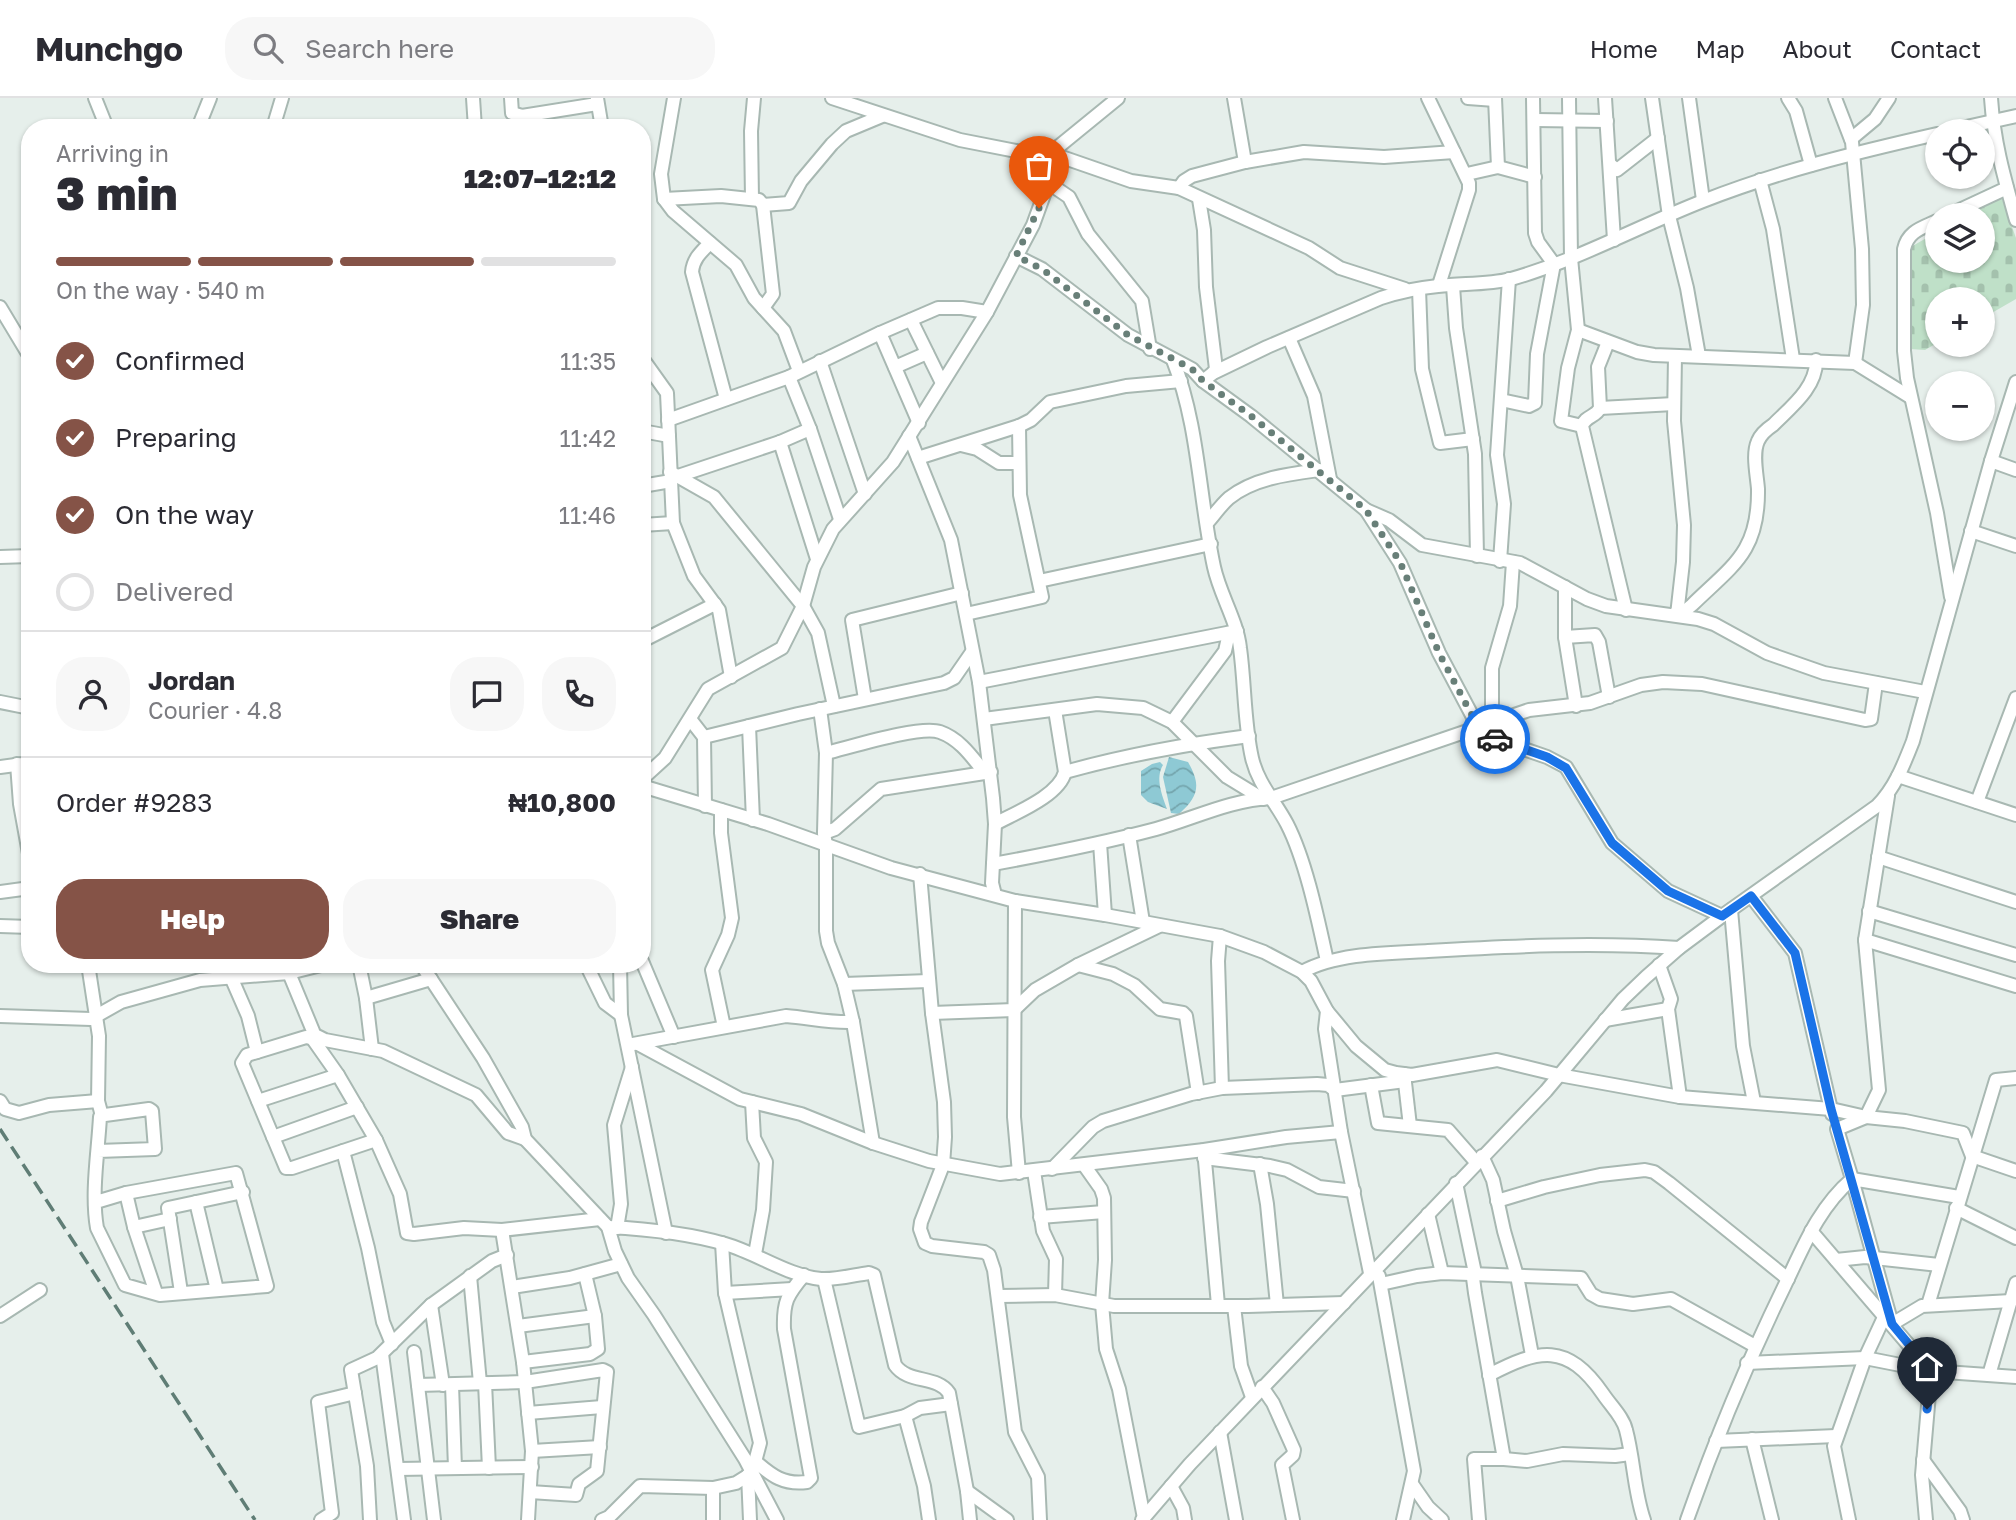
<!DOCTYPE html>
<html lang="en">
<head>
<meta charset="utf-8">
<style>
  :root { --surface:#fff; --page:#f7f7f7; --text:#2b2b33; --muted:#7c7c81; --line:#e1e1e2; --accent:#855347 }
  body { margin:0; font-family:"Golos Text",sans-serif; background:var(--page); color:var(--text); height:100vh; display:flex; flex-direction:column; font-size:26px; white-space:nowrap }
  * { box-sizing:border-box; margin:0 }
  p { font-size:23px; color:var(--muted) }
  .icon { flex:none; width:38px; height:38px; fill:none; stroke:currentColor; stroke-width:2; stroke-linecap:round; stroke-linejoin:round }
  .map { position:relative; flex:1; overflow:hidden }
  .panel { position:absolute; left:21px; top:21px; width:630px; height:854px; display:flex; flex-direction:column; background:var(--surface); border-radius:28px; box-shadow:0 2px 5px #0004 }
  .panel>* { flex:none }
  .fabs { position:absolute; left:1925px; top:21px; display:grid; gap:14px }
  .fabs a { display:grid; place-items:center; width:70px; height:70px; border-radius:50%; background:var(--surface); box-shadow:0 2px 5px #0004; font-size:35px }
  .pin { position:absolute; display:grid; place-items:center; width:60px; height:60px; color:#fff; margin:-72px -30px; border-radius:50% 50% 50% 0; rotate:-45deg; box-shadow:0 0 7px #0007 }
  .pin .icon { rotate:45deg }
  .courier { position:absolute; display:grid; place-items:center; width:70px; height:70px; margin:-35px; border:5px solid #1a73e8; border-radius:50%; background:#fff; color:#222; box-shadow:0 2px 9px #0007 }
  .head em { font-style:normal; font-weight:800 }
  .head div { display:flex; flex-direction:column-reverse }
  .head { display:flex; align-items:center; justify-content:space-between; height:119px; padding:0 35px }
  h1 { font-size:46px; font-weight:800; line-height:52px }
  .bar { display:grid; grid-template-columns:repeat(4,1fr); gap:10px 7px; align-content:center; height:84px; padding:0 35px }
  .bar i { height:9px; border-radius:5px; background:var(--line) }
  .bar .active { background:var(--accent) }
  .bar p { grid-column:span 4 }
  .line { display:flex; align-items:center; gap:18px; padding:0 35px; border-top:2px solid var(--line) }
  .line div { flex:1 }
  .round { display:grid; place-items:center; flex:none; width:74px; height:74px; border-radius:28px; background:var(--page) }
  ol { padding:0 35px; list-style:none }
  li { display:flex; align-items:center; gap:21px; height:77px }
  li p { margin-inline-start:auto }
  li .icon { padding:7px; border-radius:50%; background:var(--accent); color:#fff; stroke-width:4 }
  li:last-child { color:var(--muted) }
  li i { width:38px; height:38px; border:4px solid var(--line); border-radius:50% }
  .button { display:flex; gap:14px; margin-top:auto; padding:14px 35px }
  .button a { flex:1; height:80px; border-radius:28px; background:var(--accent); color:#fff; font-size:28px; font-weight:800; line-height:80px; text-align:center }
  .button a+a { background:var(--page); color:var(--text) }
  header { display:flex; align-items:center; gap:42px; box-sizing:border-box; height:98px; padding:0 35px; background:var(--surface); border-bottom:2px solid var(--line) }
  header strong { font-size:33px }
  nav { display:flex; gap:38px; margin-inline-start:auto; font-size:24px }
  .search { width:490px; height:63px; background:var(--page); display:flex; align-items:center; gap:18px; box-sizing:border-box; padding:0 24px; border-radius:28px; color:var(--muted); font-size:26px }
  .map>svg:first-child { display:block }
</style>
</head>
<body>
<header>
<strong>Munchgo</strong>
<div class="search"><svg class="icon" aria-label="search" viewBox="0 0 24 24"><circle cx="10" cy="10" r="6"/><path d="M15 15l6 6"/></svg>Search here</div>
<nav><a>Home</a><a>Map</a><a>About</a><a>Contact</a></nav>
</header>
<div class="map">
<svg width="2016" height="1422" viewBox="0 0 2016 1422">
  <defs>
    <pattern id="cemetery-stones" width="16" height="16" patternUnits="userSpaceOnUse" patternTransform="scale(1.75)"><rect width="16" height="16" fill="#bfe0c8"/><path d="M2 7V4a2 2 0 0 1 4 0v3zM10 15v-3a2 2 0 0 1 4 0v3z" fill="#a4c1ad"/></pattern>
    <pattern id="water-waves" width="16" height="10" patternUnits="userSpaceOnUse" patternTransform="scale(1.75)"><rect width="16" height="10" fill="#8ec9d4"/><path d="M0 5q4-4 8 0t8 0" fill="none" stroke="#74a5ad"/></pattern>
  </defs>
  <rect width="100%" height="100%" fill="#e6efeb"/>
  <polygon fill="url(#cemetery-stones)" points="2001,98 2016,140 2016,201 1983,220 1983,201 1937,201 1937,245 1925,252 1910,251 1909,150 1937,134 1937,163 1983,163 1983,117 1967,117"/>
  <g fill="url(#water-waves)">
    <path d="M1169,659L1188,664C1201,687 1199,698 1179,716L1171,715L1163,679Z"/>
    <path d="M1160,664L1163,667C1155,680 1162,697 1167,711L1148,704L1141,697V673L1152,666Z"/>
  </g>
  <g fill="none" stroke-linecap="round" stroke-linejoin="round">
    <defs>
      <g id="minor">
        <polyline points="95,0 107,30"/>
        <polyline points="473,0 475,30"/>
        <polyline points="511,0 512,15 522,18 597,6"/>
        <polyline points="597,0 602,30"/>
        <polyline points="674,0 661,76 664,101 673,113 736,167 754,200 784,233 799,273"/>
        <polyline points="832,0 960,42 1032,56 1048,55 1058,49 1118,0"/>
        <polyline points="1234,0 1245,64"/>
        <polyline points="1428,0 1469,85 1469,92 1439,187"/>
        <polyline points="1468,0 1495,2"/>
        <polyline points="1495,0 1498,69"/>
        <polyline points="1569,0 1571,160 1578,232 1568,270 1561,323 1582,328"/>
        <polyline points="1605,0 1614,142"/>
        <polyline points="1652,0 1669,118 1687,190 1699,258"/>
        <polyline points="1689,0 1703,102"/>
        <polyline points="1788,0 1796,13 1811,67"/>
        <polyline points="1835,0 1852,44 1862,151 1863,207 1855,265"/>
        <path d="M1991,0C1994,45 2004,79 2016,122"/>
        <polyline points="1535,22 1607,23"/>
        <polyline points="198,30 210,0"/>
        <polyline points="273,30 282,0"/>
        <polyline points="1948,33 2016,18"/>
        <polyline points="1851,41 1875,21 1889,0"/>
        <polyline points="1053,56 1131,83 1179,90 1309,150 1340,170 1405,191"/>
        <polyline points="1611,67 1617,72 1658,40"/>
        <polyline points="1467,76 1498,69 1535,79"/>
        <polyline points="1760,82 1773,131 1793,261"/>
        <polyline points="1047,84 1069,99 1088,136 1142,203 1150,251"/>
        <polyline points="1179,90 1184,83 1192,78 1207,74 1245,64 1304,54 1384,59 1454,54"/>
        <polyline points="664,101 721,98 759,102 763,107 789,105 801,83 832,46 846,33 882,18"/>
        <polyline points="752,101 751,33 754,0"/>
        <polyline points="1199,101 1204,132 1206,189 1216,271 1213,275"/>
        <polyline points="763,107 773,196 763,210"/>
        <polyline points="1949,117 2007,90"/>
        <path d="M1937,123C1922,130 1908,133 1904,151V253L1907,280L1937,415L1951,499"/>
        <path d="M710,145C701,154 693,161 692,174L726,301"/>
        <polyline points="1016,158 1042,171 1128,237 1192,271 1203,283 1251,318 1366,412 1400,465 1439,555 1475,623 1492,640 1547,659 1566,669 1612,745 1668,793 1722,818"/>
        <polyline points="1453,188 1456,230 1475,356 1477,458"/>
        <polyline points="1419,191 1422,271 1440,345 1473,341"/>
        <polyline points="0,209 30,259"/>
        <polyline points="911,222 942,285"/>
        <polyline points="1578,232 1637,254 1654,257 1855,265 1910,299"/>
        <polyline points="880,235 919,325"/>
        <polyline points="1289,240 1314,298 1330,381"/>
        <path d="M1608,244L1598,269L1600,310C1596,319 1585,318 1582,328L1626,512"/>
        <polyline points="1675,258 1674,323 1684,427 1683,464 1677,517"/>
        <polyline points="642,260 667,295 673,425 694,478 719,512 731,579"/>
        <path d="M1173,262C1199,328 1199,400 1214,469C1220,497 1237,522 1240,550C1245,586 1244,625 1252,660C1258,686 1275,703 1287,726C1306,763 1318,822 1327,863"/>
        <polyline points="820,263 865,396"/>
        <polyline points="895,269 927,255"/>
        <polyline points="789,279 810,331 840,421"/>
        <path d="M1203,283L1213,275L1267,249L1381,200C1399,194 1418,190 1438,188C1462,185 1487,187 1511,181C1578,162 1639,128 1703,103C1779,73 1858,54 1937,36"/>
        <polyline points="1501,302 1529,308 1535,305 1537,256 1554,166 1538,144 1535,135 1533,0"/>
        <polyline points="1600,310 1674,306"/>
        <polyline points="668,322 789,279 880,235 938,210 962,210 987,214"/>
        <polyline points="642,333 669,338"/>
        <polyline points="909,338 951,442 979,584 993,700 995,726 992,785 995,797"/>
        <polyline points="780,344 817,461"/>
        <polyline points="961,347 977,351 999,365 1019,365"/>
        <polyline points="918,360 1019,328 1031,322 1050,304 1126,288 1181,283"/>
        <polyline points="1991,363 2016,372"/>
        <polyline points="670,374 714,399 803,508 818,535 834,608"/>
        <polyline points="678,378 780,344 810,331"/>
        <polyline points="642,388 671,383"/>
        <polyline points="1366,412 1389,422 1422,447 1520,465 1587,501 1606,508 1698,521 1714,526 1767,555 1824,575 1925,594"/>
        <path d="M1207,425C1214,417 1221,407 1229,400C1254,380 1289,376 1319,372"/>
        <polyline points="642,427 673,425"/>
        <polyline points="1971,433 2016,448"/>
        <polyline points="0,459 30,458"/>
        <polyline points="1500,463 1504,406 1497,357 1509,181"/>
        <polyline points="1039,483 1211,446"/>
        <polyline points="1565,489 1565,539 1576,608"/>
        <path d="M1677,513L1686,512L1692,507C1733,467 1759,454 1758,391C1757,377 1752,356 1758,343C1761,336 1767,331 1773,327C1791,309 1817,289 1816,262"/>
        <polyline points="966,516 1042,499 1020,397 1019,328"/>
        <polyline points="1565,539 1595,537 1599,544 1609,599"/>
        <polyline points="642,543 715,506"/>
        <polyline points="979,584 1237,533"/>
        <polyline points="865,601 852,522 962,495"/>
        <polyline points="0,604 30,610"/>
        <polyline points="820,611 826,655 824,735 826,747 826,833 828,845 844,886 853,924 873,1045"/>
        <polyline points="690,621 704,639 705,708"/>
        <polyline points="984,621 1097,606 1143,610 1172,624 1227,679 1263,701"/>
        <polyline points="1172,624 1225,553 1229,535"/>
        <polyline points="1492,625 1492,570 1510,508 1513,464"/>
        <polyline points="749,628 753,722"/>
        <polyline points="704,639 798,616 944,585 954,580 972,554"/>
        <path d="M826,655C851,649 920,627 940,634C960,641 972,659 985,675"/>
        <polyline points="642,659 645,678"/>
        <polyline points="17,666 20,706 30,761"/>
        <polyline points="0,669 30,665"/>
        <path d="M1065,674C1126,657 1187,646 1249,638"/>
        <polyline points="1898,678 2016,717"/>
        <polyline points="642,681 665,660 708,591 782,550 803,508 814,469 833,431 893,364 987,214 1033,127 1045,94 1053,56 1058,49"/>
        <polyline points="642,688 768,726 891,770 1015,803 1105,817 1220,838 1264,854 1302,874 1311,883 1327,913 1356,948 1385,972 1396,975 1412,977 1497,962 1559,977 1680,999 1831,1011 1866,1019 1905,1023 1963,1035 1972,1058 2016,1073"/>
        <polyline points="1977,704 2016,600"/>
        <polyline points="721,712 721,735 732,820 728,837 712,872 724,929"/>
        <path d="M995,726C1015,715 1059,698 1065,674L1055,612"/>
        <polyline points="824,735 835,731 881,691 991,674"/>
        <polyline points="1129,737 1143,824"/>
        <polyline points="1100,745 1105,817"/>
        <polyline points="1878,759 2016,804"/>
        <path d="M993,766C1048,756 1103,745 1156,731C1195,720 1230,702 1271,700L1529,612L1590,605L1641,587L1663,584L1702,586L1865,622L1871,621L1876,585"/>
        <polyline points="920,776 932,915 944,1004 945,1039 943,1067 921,1124 920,1131 925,1145 932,1148 984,1154 989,1157 994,1172 1015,1334 1038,1379 1040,1422"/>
        <polyline points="0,794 30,790"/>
        <polyline points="1751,798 1795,855 1832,1016"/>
        <polyline points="1015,803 1014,1019 1019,1075"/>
        <polyline points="1731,812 1743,948 1754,1004"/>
        <polyline points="1869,813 2016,857"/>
        <polyline points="0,828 30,829"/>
        <polyline points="1220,838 1218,863 1222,990"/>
        <polyline points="1865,842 2016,888"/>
        <polyline points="642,863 674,939"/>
        <polyline points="88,866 99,938 98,1003 102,1018"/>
        <polyline points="279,866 289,875 313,933 312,940 338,977 376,1042 400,1096 407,1135 414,1136 464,1130 502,1132 600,1121"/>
        <polyline points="359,866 366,900 372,951"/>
        <polyline points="421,866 483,960 522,1029 525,1041 608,1129 615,1153 628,1180 654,1217 745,1361 777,1422"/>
        <polyline points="586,866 605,905 621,917"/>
        <polyline points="620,866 621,917 666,1135"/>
        <polyline points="1078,867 1113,876 1134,887 1160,911 1183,915 1186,918 1198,995"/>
        <polyline points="1659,867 1671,901 1668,911 1680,999"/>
        <path d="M1302,874C1336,855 1389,855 1428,853C1511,848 1596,844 1679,850"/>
        <polyline points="231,879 248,918 257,954"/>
        <polyline points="844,886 929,883"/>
        <polyline points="366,900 431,881"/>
        <polyline points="1327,913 1325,931 1341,1034 1370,1175"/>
        <polyline points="932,915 1014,912 1035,892 1078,867 1159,828"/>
        <polyline points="0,918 91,921 121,904 200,882 289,875 325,866"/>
        <polyline points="1605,922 1668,911"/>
        <polyline points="313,936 325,942 383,953 476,997 508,1035 525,1041"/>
        <polyline points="312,940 306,939 247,957 242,965 286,1070 292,1070 376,1042"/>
        <path d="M633,946L786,918C810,920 830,925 853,924"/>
        <polyline points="638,946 740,1001 801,1016 873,1045 929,1063 1000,1076 1204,1052 1286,1039 1341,1034"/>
        <polyline points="1404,976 1410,1028"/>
        <polyline points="1371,987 1378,1025 1448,1032 1476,1064"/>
        <polyline points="0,1003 5,1011 19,1015 49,1007 98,1003"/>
        <polyline points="258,1003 338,977"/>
        <polyline points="752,1004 754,1040 766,1064 763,1112 755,1156"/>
        <polyline points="273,1039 357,1009"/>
        <polyline points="1204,1052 1218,1207"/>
        <polyline points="343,1053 368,1150 383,1224 392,1246"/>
        <polyline points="1482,1058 1493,1082 1504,1133 1517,1178 1532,1257"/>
        <polyline points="1204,1060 1270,1068 1287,1072 1319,1089 1354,1093"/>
        <polyline points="1260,1066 1267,1106 1277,1207"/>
        <polyline points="1084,1067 1101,1091 1104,1100 1105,1162 1102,1206 1106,1251 1119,1291 1144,1420"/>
        <polyline points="1052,1071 1093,1029 1103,1023 1191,996 1222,990 1317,986 1328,987 1335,992 1405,983"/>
        <polyline points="1034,1073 1043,1133 1056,1161 1055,1197"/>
        <polyline points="1456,1085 1475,1175 1473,1180 1475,1195 1504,1361"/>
        <polyline points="126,1095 134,1129 156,1195"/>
        <polyline points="1959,1099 1852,1081 1892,1226 1922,1208 2011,1203"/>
        <polyline points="1497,1103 1544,1089 1600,1077 1645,1072 1654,1074 1669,1085 1788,1181"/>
        <path d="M96,1104L126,1095L236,1075L267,1188L160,1197L125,1187L97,1130C91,1095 98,1055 100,1019L105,1017L149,1011L152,1013L155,1051L98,1053"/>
        <polyline points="196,1104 217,1192"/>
        <polyline points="1956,1110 2016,1140"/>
        <polyline points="1428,1116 1442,1175"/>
        <polyline points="1040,1119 1104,1114"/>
        <polyline points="134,1129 170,1121"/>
        <path d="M608,1129C646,1131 688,1135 725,1146C757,1155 788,1178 821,1181C836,1182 854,1177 869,1175L874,1177L895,1267C908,1286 937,1277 949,1295L967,1393L970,1422"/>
        <polyline points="617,1130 621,1106 614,1027 632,969"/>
        <polyline points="502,1132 523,1264 532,1353 528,1422"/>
        <polyline points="1811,1133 1931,1273 1922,1377 1926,1422"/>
        <polyline points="1836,1162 1865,1159 1939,1167"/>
        <polyline points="470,1178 480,1285"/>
        <polyline points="1379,1178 1414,1373 1403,1422"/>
        <polyline points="824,1181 859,1329 905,1318 920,1310 951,1306"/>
        <polyline points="1381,1186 1417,1178 1442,1175 1581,1180 1591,1196 1600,1201 1633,1206 1671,1201 1755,1248"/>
        <polyline points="512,1189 570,1180 621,1166"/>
        <polyline points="181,1194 168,1110 243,1094"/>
        <polyline points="725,1195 792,1191"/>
        <polyline points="999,1198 1055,1197 1114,1208 1248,1208 1344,1205"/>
        <polyline points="431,1207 443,1287"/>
        <polyline points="1928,1207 1996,982 2016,980"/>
        <polyline points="1234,1208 1241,1268 1252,1299"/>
        <polyline points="0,1218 40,1192"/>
        <polyline points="518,1228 595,1218"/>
        <polyline points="414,1254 434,1422"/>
        <polyline points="382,1256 404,1422"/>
        <polyline points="523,1264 590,1256 598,1251 595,1218 585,1176"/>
        <polyline points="1747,1265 1865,1260 1931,1273 2016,1279"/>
        <path d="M1489,1277C1539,1251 1567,1244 1603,1296C1611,1308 1623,1319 1626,1332C1634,1362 1634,1393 1644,1422"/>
        <polyline points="1989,1277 2016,1185"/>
        <polyline points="485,1285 489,1370"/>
        <polyline points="418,1287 525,1284 603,1272 607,1274 597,1373 579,1386 576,1397 530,1394"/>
        <polyline points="452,1287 455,1370"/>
        <polyline points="1262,1289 1273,1305 1294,1352 1293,1357 1282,1367 1293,1422"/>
        <polyline points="528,1315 602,1309"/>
        <polyline points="905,1318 924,1388 929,1422"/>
        <polyline points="1220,1334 1236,1422"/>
        <polyline points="1752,1341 1772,1422"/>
        <polyline points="1716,1343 1836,1338"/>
        <polyline points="532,1353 600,1349"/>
        <polyline points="1923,1362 1960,1413 1963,1422"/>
        <path d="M756,1364C772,1378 784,1387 807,1384L811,1380L784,1231C783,1204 787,1197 804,1177"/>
        <polyline points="398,1371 532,1369"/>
        <polyline points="748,1377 750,1422"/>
        <polyline points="1412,1386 1428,1409 1442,1422"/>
        <polyline points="1171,1388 1183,1410 1185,1422"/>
        <polyline points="967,1393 1007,1422"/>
        <polyline points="321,1422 332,1415 318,1304 355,1295"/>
        <polyline points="370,1422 367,1368 351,1272 377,1260 431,1207 492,1163 507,1157"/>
        <polyline points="602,1422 609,1419 640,1388 713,1390 736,1385 752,1375 760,1345 725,1195 722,1145"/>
        <polyline points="713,1422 713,1390"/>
        <path d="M1142,1422L1190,1366L1546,993L1623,901L1646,879L1679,850L1722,818L1877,708C1895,690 1904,666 1913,643L1991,363L2016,284"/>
        <polyline points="1479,1422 1474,1361 1504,1361 1527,1363 1563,1356 1615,1358 1630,1356"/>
        <path d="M1687,1422C1715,1342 1747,1265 1784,1189C1803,1150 1818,1110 1852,1081L1837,1031L1866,1019L1879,992L1865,842L1888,698"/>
        <polyline points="1849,1422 1834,1348 1865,1260 1885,1217"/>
      </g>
    </defs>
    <use href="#minor" stroke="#a8b8b2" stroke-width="16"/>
    <use href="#minor" stroke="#fff" stroke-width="12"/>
    <polyline stroke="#5f7d75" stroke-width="3.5" stroke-dasharray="14 7" stroke-linecap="butt" points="0,1031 255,1422"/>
  </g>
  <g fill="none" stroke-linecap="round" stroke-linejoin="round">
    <polyline stroke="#687f78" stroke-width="7" stroke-dasharray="0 12.6" points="1039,110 1016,158 1042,171 1128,237 1192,271 1203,283 1251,318 1366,412 1400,464 1439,555 1475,623 1483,633 1495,641"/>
    <polyline stroke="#1a73e8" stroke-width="9" points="1495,641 1547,659 1566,670 1612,745 1668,793 1722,818 1751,798 1795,855 1831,1011 1892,1226 1931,1273 1927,1311"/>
  </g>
</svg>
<div class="fabs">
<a><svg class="icon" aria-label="locate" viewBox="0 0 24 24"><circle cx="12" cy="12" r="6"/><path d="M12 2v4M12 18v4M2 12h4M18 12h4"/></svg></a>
<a><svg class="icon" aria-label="layers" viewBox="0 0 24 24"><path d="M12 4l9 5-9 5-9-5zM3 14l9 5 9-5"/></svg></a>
<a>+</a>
<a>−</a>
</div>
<div class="pin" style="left:1039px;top:110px;background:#ea580c"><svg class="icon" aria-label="bag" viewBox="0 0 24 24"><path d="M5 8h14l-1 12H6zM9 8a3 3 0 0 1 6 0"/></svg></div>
<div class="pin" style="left:1927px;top:1311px;background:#1f2937"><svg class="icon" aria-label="home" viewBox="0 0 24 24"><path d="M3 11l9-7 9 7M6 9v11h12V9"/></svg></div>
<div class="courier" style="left:1495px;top:641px"><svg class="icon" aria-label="car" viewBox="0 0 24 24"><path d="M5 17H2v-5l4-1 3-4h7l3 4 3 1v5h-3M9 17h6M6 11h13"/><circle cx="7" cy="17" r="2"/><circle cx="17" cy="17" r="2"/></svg></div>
<section class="panel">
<div class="head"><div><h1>3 min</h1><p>Arriving in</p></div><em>12:07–12:12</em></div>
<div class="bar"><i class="active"></i><i class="active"></i><i class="active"></i><i></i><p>On the way · 540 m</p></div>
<ol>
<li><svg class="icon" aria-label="check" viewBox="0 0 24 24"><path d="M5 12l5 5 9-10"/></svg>Confirmed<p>11:35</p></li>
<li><svg class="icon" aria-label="check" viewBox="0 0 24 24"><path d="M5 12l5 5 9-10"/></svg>Preparing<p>11:42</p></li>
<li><svg class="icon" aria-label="check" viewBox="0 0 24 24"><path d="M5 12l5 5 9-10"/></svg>On the way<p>11:46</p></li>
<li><i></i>Delivered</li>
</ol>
<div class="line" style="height:126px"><a class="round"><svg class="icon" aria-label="person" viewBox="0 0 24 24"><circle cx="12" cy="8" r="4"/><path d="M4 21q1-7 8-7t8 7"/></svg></a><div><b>Jordan</b><p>Courier · 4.8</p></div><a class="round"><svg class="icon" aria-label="chat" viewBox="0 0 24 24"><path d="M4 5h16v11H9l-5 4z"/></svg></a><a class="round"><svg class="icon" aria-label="phone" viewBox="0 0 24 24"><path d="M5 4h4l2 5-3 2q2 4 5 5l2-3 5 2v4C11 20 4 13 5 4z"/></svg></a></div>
<div class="line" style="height:91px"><div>Order #9283</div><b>₦10,800</b></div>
<div class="button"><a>Help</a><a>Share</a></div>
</section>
</div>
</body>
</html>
